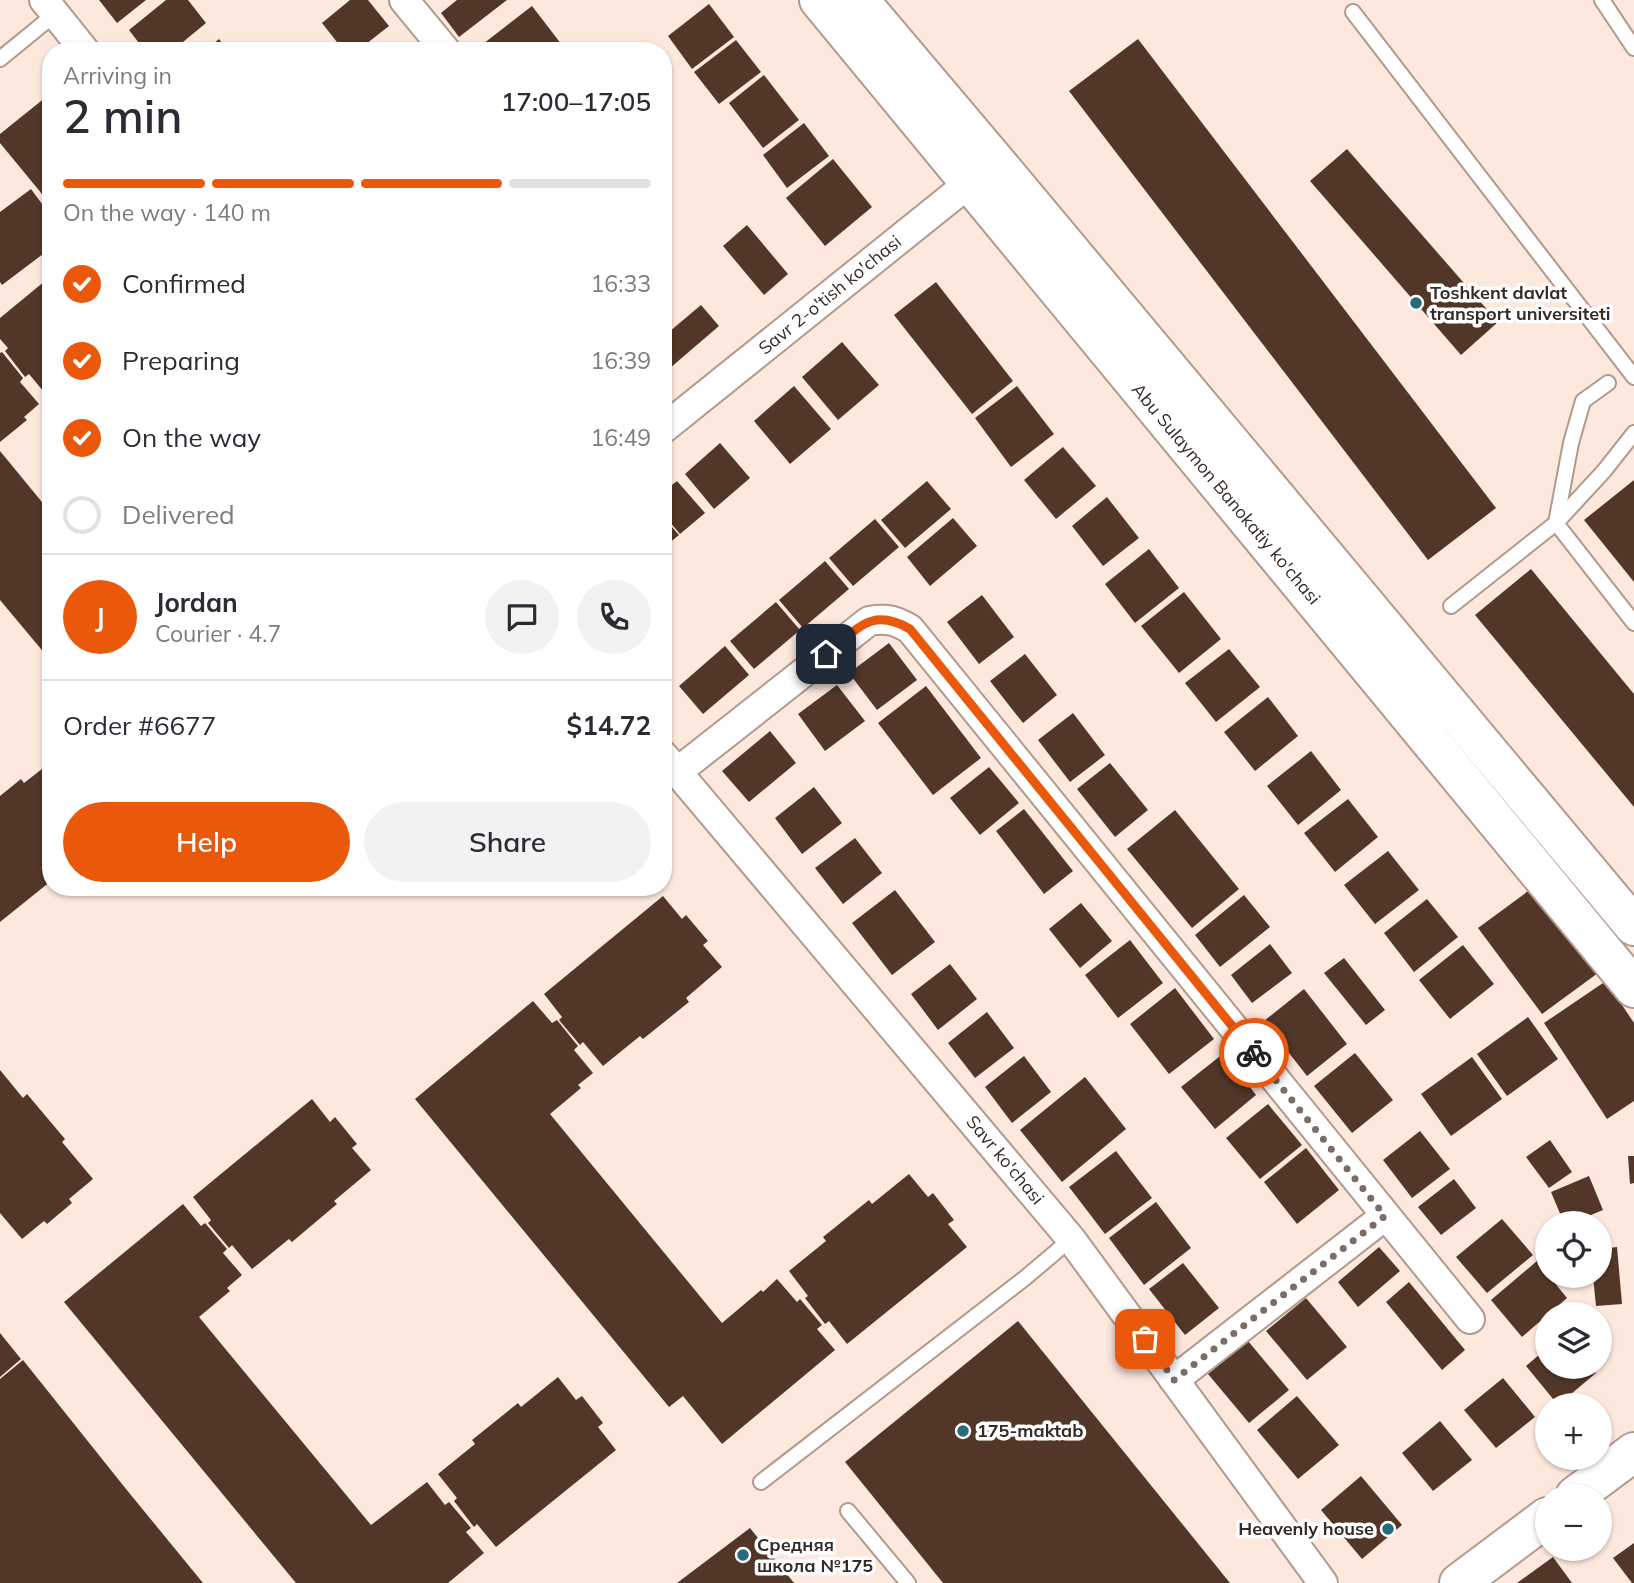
<!DOCTYPE html>
<html lang="en">
<head>
<meta charset="utf-8">
<style>
  :root { --surface:#fff; --page:#f2f2f3; --text:#2b2b33; --muted:#7c7c81; --line:#e1e1e2; --accent:#ea580c }
  body { margin:0; font-family:Mulish,sans-serif; background:var(--page); color:var(--text); height:100vh; display:flex; flex-direction:column; font-size:26px; white-space:nowrap }
  * { box-sizing:border-box; margin:0 }
  p { font-size:23px; color:var(--muted) }
  .icon { flex:none; width:38px; height:38px; fill:none; stroke:currentColor; stroke-width:2; stroke-linecap:round; stroke-linejoin:round }
  .map { position:relative; flex:1; overflow:hidden }
  .sheet { position:absolute; left:42px; top:42px; width:630px; height:854px; display:flex; flex-direction:column; background:var(--surface); border-radius:28px; box-shadow:0 2px 5px #0004 }
  .sheet>* { flex:none }
  .fabs { position:absolute; left:1535px; top:1211px; display:grid; gap:14px }
  .fabs a { display:grid; place-items:center; width:77px; height:77px; border-radius:50%; background:var(--surface); box-shadow:0 2px 5px #0004; font-size:35px }
  .pin { position:absolute; display:grid; place-items:center; width:60px; height:60px; color:#fff; margin:-30px; border-radius:14px; box-shadow:0 4px 10px #0006 }
  .courier { position:absolute; display:grid; place-items:center; width:70px; height:70px; margin:-35px; border:5px solid #ea580c; border-radius:50%; background:#fff; color:#222; box-shadow:0 2px 9px #0007 }
  .summary em { font-style:normal; font-weight:600 }
  .summary div { display:flex; flex-direction:column-reverse }
  .summary { display:flex; align-items:center; justify-content:space-between; height:119px; padding:0 21px }
  h1 { font-size:46px; font-weight:600; line-height:52px }
  .bar { display:grid; grid-template-columns:repeat(4,1fr); gap:10px 7px; align-content:center; height:84px; padding:0 21px }
  .bar i { height:9px; border-radius:5px; background:var(--line) }
  .bar .active { background:var(--accent) }
  .bar p { grid-column:span 4 }
  .line { display:flex; align-items:center; gap:18px; padding:0 21px; border-top:2px solid var(--line) }
  .line div { flex:1 }
  .round { display:grid; place-items:center; flex:none; width:74px; height:74px; border-radius:37px; background:var(--page) }
  ol { padding:0 21px; list-style:none }
  li { display:flex; align-items:center; gap:21px; height:77px }
  li p { margin-inline-start:auto }
  li .icon { padding:7px; border-radius:50%; background:var(--accent); color:#fff; stroke-width:4 }
  li:last-child { color:var(--muted) }
  li i { width:38px; height:38px; border:4px solid var(--line); border-radius:50% }
  .primary-button { display:flex; gap:14px; margin-top:auto; padding:14px 21px }
  .primary-button a { flex:1; height:80px; border-radius:42px; background:var(--accent); color:#fff; font-size:28px; font-weight:600; line-height:80px; text-align:center }
  .primary-button a+a { background:var(--page); color:var(--text) }
  .map>svg:first-child { display:block }
</style>
</head>
<body>
<div class="map">
<svg width="1634" height="1583" viewBox="0 0 1634 1583">
  <rect width="100%" height="100%" fill="#fde8dd"/>
  <g fill="#523728">
    <polygon points="99,0 146,0 117,23"/>
    <polygon points="166,0 188,0 206,23 172,51 145,51 129,30"/>
    <polygon points="350,0 368,0 389,26 357,51 344,51 322,23"/>
    <polygon points="457,0 507,0 459,37 441,13"/>
    <polygon points="709,4 734,37 692,69 668,36"/>
    <polygon points="532,6 562,45 555,51 474,51"/>
    <polygon points="219,39 228,51 205,51"/>
    <polygon points="1138,39 1496,508 1428,560 1069,91"/>
    <polygon points="736,40 761,72 719,104 694,72"/>
    <polygon points="764,75 799,120 763,148 729,103"/>
    <polygon points="51,93 51,205 0,143 0,134"/>
    <polygon points="804,123 829,156 787,188 763,155"/>
    <polygon points="1347,149 1498,322 1461,355 1310,181"/>
    <polygon points="833,159 872,207 825,246 786,198"/>
    <polygon points="31,189 51,216 51,248 2,285 0,282 0,212"/>
    <polygon points="747,225 788,274 764,295 723,246"/>
    <polygon points="51,276 51,397 49,398 29,374 25,377 5,351 8,348 0,339 0,318"/>
    <polygon points="936,282 1013,381 972,414 894,315"/>
    <polygon points="701,305 719,326 663,374 663,337"/>
    <polygon points="842,342 879,385 838,420 802,377"/>
    <polygon points="2,352 23,378 20,382 39,404 24,417 27,420 0,442 0,353"/>
    <polygon points="794,386 831,429 790,464 754,421"/>
    <polygon points="1017,386 1054,434 1011,467 975,418"/>
    <polygon points="720,443 750,478 714,509 685,474"/>
    <polygon points="1063,447 1096,486 1056,519 1024,480"/>
    <polygon points="0,451 51,513 51,661 0,600"/>
    <polygon points="1634,480 1634,582 1584,520"/>
    <polygon points="677,481 705,513 680,534 663,514 663,492"/>
    <polygon points="927,481 951,509 905,548 881,520"/>
    <polygon points="1107,497 1139,538 1103,566 1072,526"/>
    <polygon points="663,517 679,535 663,548"/>
    <polygon points="953,518 977,546 930,586 907,557"/>
    <polygon points="875,519 899,547 853,586 829,558"/>
    <polygon points="1149,549 1179,588 1135,623 1105,584"/>
    <polygon points="825,561 849,589 803,628 779,600"/>
    <polygon points="1531,569 1634,694 1634,807 1475,615"/>
    <polygon points="1184,592 1221,639 1179,673 1141,626"/>
    <polygon points="982,595 1014,637 979,664 947,622"/>
    <polygon points="776,602 800,630 754,669 730,641"/>
    <polygon points="889,643 917,680 877,710 849,673"/>
    <polygon points="725,646 749,675 703,714 679,686"/>
    <polygon points="1229,649 1260,687 1216,722 1185,683"/>
    <polygon points="1025,654 1057,695 1023,723 990,681"/>
    <polygon points="837,685 865,721 825,751 798,714"/>
    <polygon points="926,686 981,758 933,795 878,723"/>
    <polygon points="1268,697 1298,736 1255,771 1224,732"/>
    <polygon points="1073,713 1105,755 1070,782 1038,740"/>
    <polygon points="770,731 796,763 749,802 722,771"/>
    <polygon points="1311,751 1341,790 1298,825 1267,786"/>
    <polygon points="51,762 51,881 0,922 0,796 21,779 24,783"/>
    <polygon points="1110,763 1148,810 1115,837 1077,789"/>
    <polygon points="989,767 1019,803 980,835 950,798"/>
    <polygon points="814,787 842,823 802,854 775,818"/>
    <polygon points="1348,799 1378,837 1335,872 1304,833"/>
    <polygon points="1024,809 1073,871 1044,894 996,831"/>
    <polygon points="1175,810 1239,889 1192,928 1127,849"/>
    <polygon points="855,838 882,873 843,904 815,868"/>
    <polygon points="1388,851 1419,890 1375,924 1344,885"/>
    <polygon points="1535,886 1598,973 1542,1014 1478,928"/>
    <polygon points="895,890 935,942 892,975 852,923"/>
    <polygon points="1244,895 1270,927 1220,967 1195,935"/>
    <polygon points="663,896 682,919 686,915 708,941 703,945 722,967 686,998 689,1002 643,1039 640,1036 603,1066 583,1042 580,1045 559,1020 562,1017 544,994"/>
    <polygon points="1427,899 1458,937 1414,972 1384,933"/>
    <polygon points="1081,903 1112,941 1080,968 1049,929"/>
    <polygon points="1130,940 1163,983 1118,1018 1085,975"/>
    <polygon points="1270,944 1292,973 1252,1003 1231,975"/>
    <polygon points="1463,945 1494,984 1450,1019 1419,980"/>
    <polygon points="1344,958 1385,1010 1366,1025 1324,973"/>
    <polygon points="950,964 977,999 938,1030 911,994"/>
    <polygon points="1606,981 1634,1023 1634,1101 1607,1119 1544,1023"/>
    <polygon points="1175,988 1214,1039 1169,1074 1130,1024"/>
    <polygon points="1304,989 1347,1044 1307,1076 1264,1021"/>
    <polygon points="533,1001 552,1023 557,1020 578,1046 574,1050 593,1073 578,1085 581,1088 550,1114 722,1323 761,1290 763,1292 777,1279 797,1302 800,1299 822,1325 817,1329 835,1350 722,1444 683,1396 669,1407 415,1099"/>
    <polygon points="987,1012 1014,1048 975,1078 948,1043"/>
    <polygon points="1528,1017 1558,1059 1507,1096 1477,1054"/>
    <polygon points="1224,1053 1256,1095 1215,1129 1181,1087"/>
    <polygon points="1355,1053 1393,1100 1352,1133 1314,1086"/>
    <polygon points="1024,1056 1051,1092 1012,1123 985,1087"/>
    <polygon points="1472,1057 1502,1099 1451,1136 1421,1094"/>
    <polygon points="0,1070 23,1098 27,1094 65,1139 62,1142 93,1179 69,1199 72,1203 47,1224 44,1221 22,1239 0,1213"/>
    <polygon points="1085,1077 1126,1129 1062,1182 1020,1130"/>
    <polygon points="312,1099 330,1122 335,1117 357,1144 352,1148 371,1170 334,1201 337,1204 292,1242 289,1239 252,1269 232,1245 229,1248 208,1223 211,1220 193,1197"/>
    <polygon points="1268,1104 1302,1145 1260,1179 1226,1138"/>
    <polygon points="1420,1131 1450,1169 1412,1198 1383,1160"/>
    <polygon points="1550,1140 1572,1172 1549,1188 1526,1157"/>
    <polygon points="1306,1148 1339,1190 1297,1224 1264,1182"/>
    <polygon points="1116,1151 1152,1198 1105,1234 1069,1187"/>
    <polygon points="1628,1156 1634,1156 1634,1183 1630,1184"/>
    <polygon points="909,1174 928,1197 933,1193 954,1220 948,1224 967,1247 847,1344 829,1321 825,1324 805,1298 808,1296 789,1271 826,1241 823,1237 869,1200 872,1204"/>
    <polygon points="1589,1176 1603,1210 1572,1223 1564,1223 1551,1192"/>
    <polygon points="1454,1179 1476,1208 1441,1235 1418,1207"/>
    <polygon points="1156,1202 1191,1248 1144,1285 1109,1238"/>
    <polygon points="183,1204 201,1226 205,1223 227,1249 223,1253 242,1275 227,1288 230,1291 199,1317 371,1525 427,1482 445,1505 449,1502 471,1528 466,1532 484,1553 448,1583 296,1583 64,1302"/>
    <polygon points="1502,1219 1533,1255 1487,1293 1456,1257"/>
    <polygon points="1379,1247 1400,1271 1358,1307 1338,1282"/>
    <polygon points="1617,1247 1622,1304 1596,1306 1593,1276 1600,1276 1600,1249"/>
    <polygon points="1537,1261 1567,1298 1522,1337 1491,1300"/>
    <polygon points="1183,1263 1219,1308 1185,1335 1149,1289"/>
    <polygon points="1409,1282 1465,1350 1442,1370 1386,1302"/>
    <polygon points="1306,1298 1347,1347 1307,1380 1266,1331"/>
    <polygon points="1018,1321 1230,1583 943,1583 845,1462"/>
    <polygon points="0,1333 21,1359 0,1377"/>
    <polygon points="1248,1341 1289,1390 1249,1423 1208,1374"/>
    <polygon points="1547,1348 1547,1367 1591,1367 1596,1373 1558,1405 1526,1366"/>
    <polygon points="23,1360 126,1489 203,1583 0,1583 0,1379"/>
    <polygon points="558,1377 576,1400 582,1396 603,1423 598,1427 616,1450 496,1547 477,1524 474,1527 454,1501 457,1498 438,1474 475,1444 472,1440 518,1403 521,1407"/>
    <polygon points="1503,1378 1535,1417 1496,1448 1464,1410"/>
    <polygon points="1297,1396 1339,1445 1298,1479 1257,1430"/>
    <polygon points="1440,1421 1472,1460 1433,1491 1402,1453"/>
    <polygon points="1361,1476 1402,1525 1362,1559 1321,1510"/>
    <polygon points="750,1528 794,1583 677,1583"/>
    <polygon points="1634,1543 1634,1583 1632,1583 1613,1558"/>
    <polygon points="1553,1557 1572,1583 1517,1583"/>
  </g>
  <g fill="none" stroke-linecap="round" stroke-linejoin="round">
    <defs>
      <g id="service">
        <polyline points="1602,0 1634,48"/>
        <polyline points="1353,12 1634,377"/>
        <polyline points="0,59 55,14"/>
        <polyline points="1608,383 1583,401 1571,443 1556,523 1634,623"/>
        <polyline points="1451,606 1556,523 1604,471 1634,433"/>
        <polyline points="761,1482 1025,1278 1071,1239"/>
        <polyline points="848,1511 908,1583"/>
      </g>
      <g id="minor">
        <polyline points="44,0 85,51"/>
        <polyline points="404,0 446,51"/>
        <polyline points="663,429 983,172"/>
        <polyline points="663,755 1071,1239 1323,1583"/>
        <path d="M677,772L869,621C887,618 895,620 910,629L1470,1319"/>
        <polyline points="1174,1380 1385,1216"/>
      </g>
      <g id="secondary">
        <polyline points="819,0 1634,988"/>
        <polyline points="859,0 996,162 1634,926"/>
        <polyline points="1575,1496 1634,1452"/>
        <polyline points="1459,1583 1547,1517"/>
      </g>
    </defs>
    <use href="#service" stroke="#b2998d" stroke-width="18"/>
    <use href="#minor" stroke="#b2998d" stroke-width="32"/>
    <use href="#secondary" stroke="#b2998d" stroke-width="42"/>
    <use href="#service" stroke="#fff" stroke-width="14"/>
    <use href="#minor" stroke="#fff" stroke-width="28"/>
    <use href="#secondary" stroke="#fff" stroke-width="38"/>
  </g>
  <g fill="none" stroke-linecap="round" stroke-linejoin="round">
    <polyline stroke="#7b6d66" stroke-width="7" stroke-dasharray="0 12.6" points="1145,1339 1174,1380 1385,1216 1254,1053"/>
    <path stroke="#ea580c" stroke-width="9" d="M826,654C858,630 870,606 910,629L1254,1053"/>
  </g>
  <g fill="#246c79" stroke="#fff" stroke-width="2.5">
    <circle cx="1416" cy="303" r="7"/>
    <circle cx="963" cy="1431" r="7"/>
    <circle cx="1388" cy="1529" r="7"/>
    <circle cx="743" cy="1555" r="7"/>
  </g>
  <g text-anchor="middle" stroke-width="7" stroke-linejoin="round" paint-order="stroke">
    <g font-size="18" font-weight="bold" fill="#352b26" stroke="#fff" text-anchor="start">
      <text x="1430" y="299">Toshkent davlat<tspan x="1430" dy="21">transport universiteti</tspan></text>
      <text x="977" y="1437">175-maktab</text>
      <text x="1374" y="1535" text-anchor="end">Heavenly house</text>
      <text x="757" y="1551">Средняя<tspan x="757" dy="21">школа №175</tspan></text>
    </g>
    <g font-size="18" fill="#352b26" stroke="#fff">
      <text transform="translate(830 295) rotate(-39)" y="6">Savr 2-o'tish ko'chasi</text>
      <text transform="translate(1226 494) rotate(50)" y="6">Abu Sulaymon Banokatiy ko'chasi</text>
      <text transform="translate(1005 1160) rotate(50)" y="6">Savr ko'chasi</text>
    </g>
  </g>
</svg>
<div class="fabs">
<a><svg class="icon" aria-label="locate" viewBox="0 0 24 24"><circle cx="12" cy="12" r="6"/><path d="M12 2v4M12 18v4M2 12h4M18 12h4"/></svg></a>
<a><svg class="icon" aria-label="layers" viewBox="0 0 24 24"><path d="M12 4l9 5-9 5-9-5zM3 14l9 5 9-5"/></svg></a>
<a>+</a>
<a>−</a>
</div>
<div class="pin" style="left:1145px;top:1339px;background:#ea580c"><svg class="icon" aria-label="bag" viewBox="0 0 24 24"><path d="M5 8h14l-1 12H6zM9 8a3 3 0 0 1 6 0"/></svg></div>
<div class="pin" style="left:826px;top:654px;background:#1f2937"><svg class="icon" aria-label="home" viewBox="0 0 24 24"><path d="M3 11l9-7 9 7M6 9v11h12V9"/></svg></div>
<div class="courier" style="left:1254px;top:1053px"><svg class="icon" aria-label="bike" viewBox="0 0 24 24"><circle cx="6" cy="16" r="4"/><circle cx="18" cy="16" r="4"/><path d="M6 16l4-8h5l3 8M10 8l3 8H6M13 5h3"/></svg></div>
<section class="sheet">
<div class="summary"><div><h1>2 min</h1><p>Arriving in</p></div><em>17:00–17:05</em></div>
<div class="bar"><i class="active"></i><i class="active"></i><i class="active"></i><i></i><p>On the way · 140 m</p></div>
<ol>
<li><svg class="icon" aria-label="check" viewBox="0 0 24 24"><path d="M5 12l5 5 9-10"/></svg>Confirmed<p>16:33</p></li>
<li><svg class="icon" aria-label="check" viewBox="0 0 24 24"><path d="M5 12l5 5 9-10"/></svg>Preparing<p>16:39</p></li>
<li><svg class="icon" aria-label="check" viewBox="0 0 24 24"><path d="M5 12l5 5 9-10"/></svg>On the way<p>16:49</p></li>
<li><i></i>Delivered</li>
</ol>
<div class="line" style="height:126px"><b class="round" style="background:var(--accent);color:#fff">J</b><div><b>Jordan</b><p>Courier · 4.7</p></div><a class="round"><svg class="icon" aria-label="chat" viewBox="0 0 24 24"><path d="M4 5h16v11H9l-5 4z"/></svg></a><a class="round"><svg class="icon" aria-label="phone" viewBox="0 0 24 24"><path d="M5 4h4l2 5-3 2q2 4 5 5l2-3 5 2v4C11 20 4 13 5 4z"/></svg></a></div>
<div class="line" style="height:91px"><div>Order #6677</div><b>$14.72</b></div>
<div class="primary-button"><a>Help</a><a>Share</a></div>
</section>
</div>
</body>
</html>
